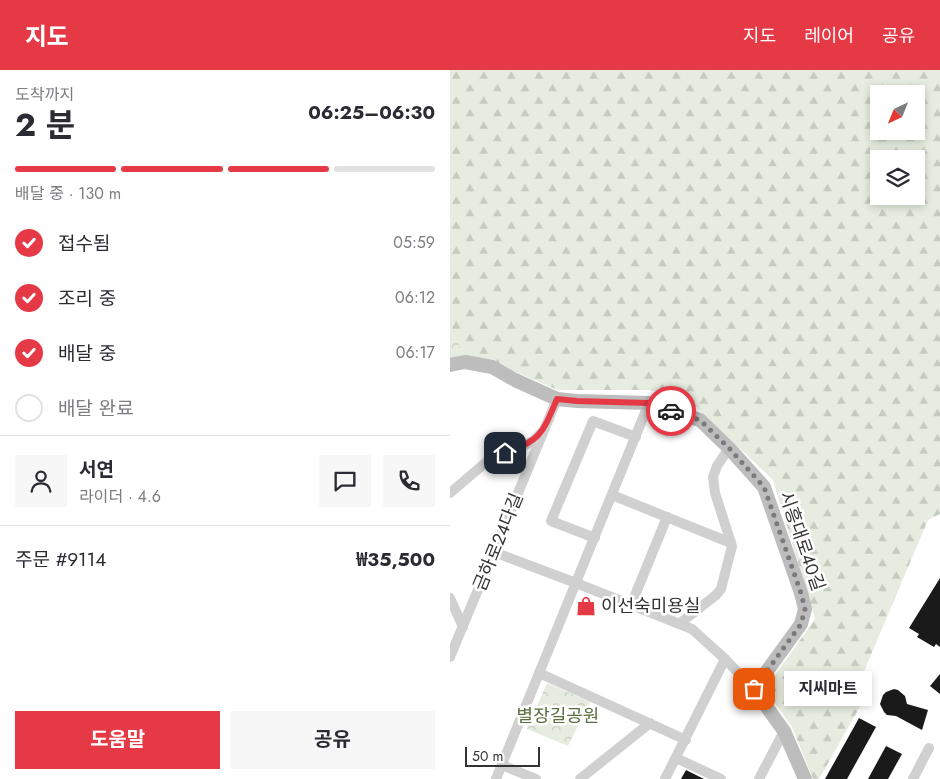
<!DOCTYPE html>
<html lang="ko">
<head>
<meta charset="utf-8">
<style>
  :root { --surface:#fff; --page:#f7f7f7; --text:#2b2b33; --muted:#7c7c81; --line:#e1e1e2; --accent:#e63946 }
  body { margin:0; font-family:Jost,"Noto Sans KR",sans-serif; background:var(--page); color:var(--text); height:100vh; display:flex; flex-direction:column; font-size:19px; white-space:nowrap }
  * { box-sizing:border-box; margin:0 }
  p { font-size:16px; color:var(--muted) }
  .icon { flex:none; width:28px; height:28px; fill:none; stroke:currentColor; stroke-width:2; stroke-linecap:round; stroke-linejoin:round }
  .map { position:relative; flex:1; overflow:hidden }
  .drawer { display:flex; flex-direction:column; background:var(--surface); width:450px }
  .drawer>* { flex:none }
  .needle { width:32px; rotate:223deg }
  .controls { position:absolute; left:420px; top:15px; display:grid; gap:10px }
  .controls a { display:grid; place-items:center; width:55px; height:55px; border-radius:0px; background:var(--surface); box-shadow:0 2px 8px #0003; font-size:25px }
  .scale { position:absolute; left:15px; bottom:12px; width:75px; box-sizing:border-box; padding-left:5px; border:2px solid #333; border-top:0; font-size:14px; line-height:18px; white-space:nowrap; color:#333; -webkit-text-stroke:4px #fff; paint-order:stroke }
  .pin { position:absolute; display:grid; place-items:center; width:42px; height:42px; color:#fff; margin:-21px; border-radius:10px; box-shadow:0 2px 8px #0006 }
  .courier { position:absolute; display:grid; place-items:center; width:50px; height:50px; margin:-25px; border:4px solid #e63946; border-radius:50%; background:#fff; color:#222; box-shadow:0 1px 6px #0007 }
  .bubble { position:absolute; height:35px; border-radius:0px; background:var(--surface); box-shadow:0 2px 8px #0003; font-size:16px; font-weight:700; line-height:35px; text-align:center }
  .head em { font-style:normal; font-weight:700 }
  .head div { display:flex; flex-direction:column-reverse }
  .head { display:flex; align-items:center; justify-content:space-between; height:85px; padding:0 15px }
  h1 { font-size:32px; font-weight:700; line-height:38px }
  .bar { display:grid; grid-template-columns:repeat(4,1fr); gap:8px 5px; align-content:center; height:60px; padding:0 15px }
  .bar i { height:6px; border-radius:4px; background:var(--line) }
  .bar .selected { background:var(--accent) }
  .bar p { grid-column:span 4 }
  .line { display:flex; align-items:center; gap:12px; padding:0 15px; border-top:1px solid var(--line) }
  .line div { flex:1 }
  .round { display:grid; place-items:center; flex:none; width:52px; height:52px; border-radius:0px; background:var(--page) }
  ol { padding:0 15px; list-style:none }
  li { display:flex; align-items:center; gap:15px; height:55px }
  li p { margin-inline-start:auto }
  li .icon { padding:5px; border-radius:50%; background:var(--accent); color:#fff; stroke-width:4 }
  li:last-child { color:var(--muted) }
  li i { width:28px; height:28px; border:2px solid var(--line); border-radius:50% }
  .button { display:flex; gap:10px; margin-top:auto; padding:10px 15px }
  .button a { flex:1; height:58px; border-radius:0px; background:var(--accent); color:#fff; font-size:20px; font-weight:700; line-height:58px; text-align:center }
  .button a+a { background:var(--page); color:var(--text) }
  header { display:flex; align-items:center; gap:30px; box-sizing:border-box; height:70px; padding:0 25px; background:var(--accent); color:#fff }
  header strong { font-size:24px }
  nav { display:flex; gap:28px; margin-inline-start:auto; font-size:18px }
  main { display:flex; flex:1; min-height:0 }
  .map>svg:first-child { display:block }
</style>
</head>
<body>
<header>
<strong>지도</strong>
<nav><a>지도</a><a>레이어</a><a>공유</a></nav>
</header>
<main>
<section class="drawer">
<div class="head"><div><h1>2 분</h1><p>도착까지</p></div><em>06:25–06:30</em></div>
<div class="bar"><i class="selected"></i><i class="selected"></i><i class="selected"></i><i></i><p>배달 중 · 130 m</p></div>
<ol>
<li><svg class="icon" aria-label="check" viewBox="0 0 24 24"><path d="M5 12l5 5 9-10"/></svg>접수됨<p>05:59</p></li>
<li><svg class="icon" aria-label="check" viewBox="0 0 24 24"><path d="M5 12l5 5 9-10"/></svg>조리 중<p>06:12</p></li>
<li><svg class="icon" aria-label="check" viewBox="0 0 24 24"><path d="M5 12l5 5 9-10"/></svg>배달 중<p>06:17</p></li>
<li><i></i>배달 완료</li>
</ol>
<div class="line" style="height:90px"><a class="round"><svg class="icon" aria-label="person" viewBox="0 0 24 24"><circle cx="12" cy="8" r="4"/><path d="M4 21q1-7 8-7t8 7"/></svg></a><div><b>서연</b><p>라이더 · 4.6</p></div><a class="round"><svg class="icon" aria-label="chat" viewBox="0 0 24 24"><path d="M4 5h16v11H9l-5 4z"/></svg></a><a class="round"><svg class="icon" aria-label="phone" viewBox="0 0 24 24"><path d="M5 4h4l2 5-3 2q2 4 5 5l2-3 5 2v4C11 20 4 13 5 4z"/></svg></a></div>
<div class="line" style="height:65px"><div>주문 #9114</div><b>₩35,500</b></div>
<div class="button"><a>도움말</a><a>공유</a></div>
</section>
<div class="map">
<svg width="490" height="709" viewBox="0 0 490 709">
  <defs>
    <pattern id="forest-firs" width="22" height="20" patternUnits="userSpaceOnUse" patternTransform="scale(1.25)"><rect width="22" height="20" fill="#e6ecdf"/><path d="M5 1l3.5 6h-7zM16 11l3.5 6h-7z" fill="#c6cbc0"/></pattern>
    <pattern id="park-crowns" width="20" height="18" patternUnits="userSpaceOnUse" patternTransform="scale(1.25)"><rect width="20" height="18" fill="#e6ecdf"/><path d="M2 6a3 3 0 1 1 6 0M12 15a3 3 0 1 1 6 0" fill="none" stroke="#c6cbc0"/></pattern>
  </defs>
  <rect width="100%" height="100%" fill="#fff"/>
  <path fill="url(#forest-firs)" fill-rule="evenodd" d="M0,0H490V444L478,450L412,606L411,635L369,709H363L342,657L317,622L318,615L365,549L323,410L241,332L200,320H108L40,291L16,287L0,260ZM429,24H466V61H429ZM429,89H466V126H429Z"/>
  <g fill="url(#park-crowns)">
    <polygon points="0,260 16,287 0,291"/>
    <polygon points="97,613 140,632 118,676 77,659"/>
  </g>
  <g fill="#1a1a1a">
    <polygon points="490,508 490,577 486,574 484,577 467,567 469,564 459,558"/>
    <polygon points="490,604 490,624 480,616"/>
    <polygon points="444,619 448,620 455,626 457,634 478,640 472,660 446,646 437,645 434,642 430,634 433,625 436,622"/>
    <polygon points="409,648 426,657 397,709 375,709"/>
    <polygon points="436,676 452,684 438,709 418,709"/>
    <polygon points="236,700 254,709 255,709 231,709"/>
  </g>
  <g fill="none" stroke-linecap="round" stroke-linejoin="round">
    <g stroke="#d0d0d0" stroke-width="10">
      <polyline points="0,423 41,388 70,378 83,371 92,362"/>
      <polyline points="162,425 281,473"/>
      <polyline points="145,468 101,451 143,351 186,367"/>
      <polyline points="44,482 126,513 242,559 275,589 304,619"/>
      <polyline points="0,528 13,557"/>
      <polyline points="181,535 217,447"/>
      <polyline points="229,554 266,525 271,519 282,476 265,423 263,407 267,396 279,378"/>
      <polyline points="0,587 107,329"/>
      <polyline points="89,603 236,670"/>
      <polyline points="226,688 271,709"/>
      <polyline points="52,695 86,709"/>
      <polyline points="46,709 199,333"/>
      <polyline points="130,709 200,653"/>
      <polyline points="215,709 275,589"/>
      <polyline points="309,709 334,661"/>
      <polyline points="463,709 479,678"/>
    </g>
    <polyline stroke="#bdbdbd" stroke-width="14" points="0,295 15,292 42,297 65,310 107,329 127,331 199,333 250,350 279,378 314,417 351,523 355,539 351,554 304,619 334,661 355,709"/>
  </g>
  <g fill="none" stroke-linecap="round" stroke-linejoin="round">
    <polyline stroke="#7a7a7a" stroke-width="5" stroke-dasharray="0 9" points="221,341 250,350 279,378 314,417 351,523 355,539 351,554 304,619"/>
    <path stroke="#e63946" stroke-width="6" d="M55,383C91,371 93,362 107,329L127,331L199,333L221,341"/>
  </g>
  <defs>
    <symbol id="shop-bare" viewBox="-9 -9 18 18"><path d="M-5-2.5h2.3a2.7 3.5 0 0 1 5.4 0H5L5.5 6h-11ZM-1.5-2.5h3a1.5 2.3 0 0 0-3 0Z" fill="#e63946" stroke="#fff" stroke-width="2.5" paint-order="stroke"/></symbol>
  </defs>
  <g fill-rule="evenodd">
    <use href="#shop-bare" x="122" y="522" width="28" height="28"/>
  </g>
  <g text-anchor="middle" stroke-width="5" stroke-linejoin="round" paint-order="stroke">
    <g font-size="18" fill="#333" stroke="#fff">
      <text transform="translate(352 471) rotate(71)" y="6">시흥대로40길</text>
      <text transform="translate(48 472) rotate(-68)" y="6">금하로24다길</text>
    </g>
    <g font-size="18" fill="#333" stroke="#fff" text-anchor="start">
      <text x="151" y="542">이선숙미용실</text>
    </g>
    <g font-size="18" fill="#56703f" stroke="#fff">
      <text x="108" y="652">별장길공원</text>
    </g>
  </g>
</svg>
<div class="controls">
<a><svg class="needle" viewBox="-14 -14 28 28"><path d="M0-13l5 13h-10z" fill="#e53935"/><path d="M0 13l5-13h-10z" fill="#7c7c81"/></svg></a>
<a><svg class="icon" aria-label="layers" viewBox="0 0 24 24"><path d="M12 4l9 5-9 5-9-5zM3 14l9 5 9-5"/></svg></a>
</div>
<div class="scale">50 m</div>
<div class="pin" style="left:304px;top:619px;background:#ea580c"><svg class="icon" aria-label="bag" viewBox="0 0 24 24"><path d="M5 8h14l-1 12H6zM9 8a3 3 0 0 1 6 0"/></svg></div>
<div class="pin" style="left:55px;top:383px;background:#1f2937"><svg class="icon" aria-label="home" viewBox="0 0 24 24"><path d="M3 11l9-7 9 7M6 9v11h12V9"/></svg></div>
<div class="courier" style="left:221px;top:341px"><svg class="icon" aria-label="car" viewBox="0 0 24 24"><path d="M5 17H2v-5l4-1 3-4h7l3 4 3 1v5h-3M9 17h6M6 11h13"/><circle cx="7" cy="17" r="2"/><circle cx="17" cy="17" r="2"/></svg></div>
<div class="bubble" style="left:334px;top:601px;width:88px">지씨마트</div>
</div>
</main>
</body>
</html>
